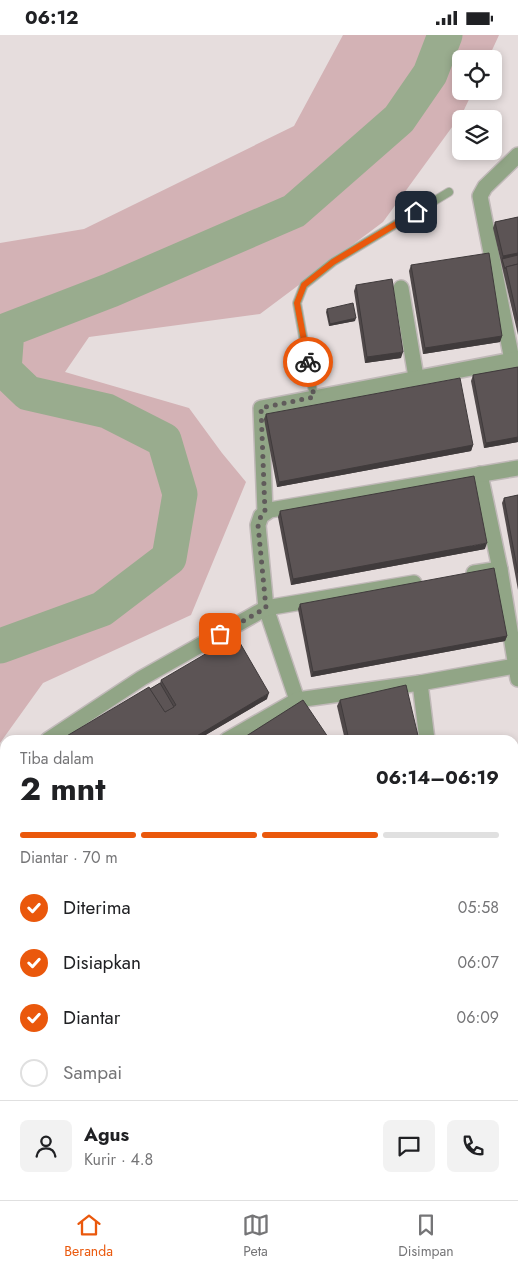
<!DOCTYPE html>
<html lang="id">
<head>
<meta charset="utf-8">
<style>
  :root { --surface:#fff; --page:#f2f2f2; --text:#202124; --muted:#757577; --line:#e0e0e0; --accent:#ea580c }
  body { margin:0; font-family:Jost,sans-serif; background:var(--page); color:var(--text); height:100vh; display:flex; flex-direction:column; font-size:19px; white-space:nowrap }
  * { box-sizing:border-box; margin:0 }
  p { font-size:16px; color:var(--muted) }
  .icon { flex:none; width:28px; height:28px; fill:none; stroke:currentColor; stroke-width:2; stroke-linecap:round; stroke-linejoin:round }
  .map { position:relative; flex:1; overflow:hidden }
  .sheet { position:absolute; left:0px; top:700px; width:519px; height:465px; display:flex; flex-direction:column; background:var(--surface); border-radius:15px 15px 0 0; box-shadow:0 2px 8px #0003 }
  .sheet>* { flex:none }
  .tools { position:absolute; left:452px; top:15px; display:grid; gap:10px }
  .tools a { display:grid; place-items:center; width:50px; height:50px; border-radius:8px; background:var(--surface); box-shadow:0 2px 8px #0003; font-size:25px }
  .pin { position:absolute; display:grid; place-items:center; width:42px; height:42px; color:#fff; margin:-21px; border-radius:10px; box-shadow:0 2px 8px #0006 }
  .courier { position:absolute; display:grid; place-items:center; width:50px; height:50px; margin:-25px; border:4px solid #ea580c; border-radius:50%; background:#fff; color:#222; box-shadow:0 1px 6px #0007 }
  .overview em { font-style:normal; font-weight:700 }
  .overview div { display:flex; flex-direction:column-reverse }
  .overview { display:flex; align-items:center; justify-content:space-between; height:85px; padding:0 20px }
  h1 { font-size:32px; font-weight:700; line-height:38px }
  .bar { display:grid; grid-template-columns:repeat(4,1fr); gap:8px 5px; align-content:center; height:60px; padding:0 20px }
  .bar i { height:6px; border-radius:4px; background:var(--line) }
  .bar .on { background:var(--accent) }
  .bar p { grid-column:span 4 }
  .line { display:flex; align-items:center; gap:12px; padding:0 20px; border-top:1px solid var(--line) }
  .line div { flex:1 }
  .round { display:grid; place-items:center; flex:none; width:52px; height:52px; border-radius:8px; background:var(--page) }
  ol { padding:0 20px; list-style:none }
  li { display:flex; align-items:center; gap:15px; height:55px }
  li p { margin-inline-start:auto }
  li .icon { padding:5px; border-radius:50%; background:var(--accent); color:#fff; stroke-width:4 }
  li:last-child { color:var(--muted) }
  li i { width:28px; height:28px; border:2px solid var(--line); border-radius:50% }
  .status { display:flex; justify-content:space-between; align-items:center; height:35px; padding:0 25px; background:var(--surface); direction:ltr }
  .status svg { height:14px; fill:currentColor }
  .tab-bar { display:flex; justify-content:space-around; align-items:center; height:70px; border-top:1px solid var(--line); background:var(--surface); font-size:14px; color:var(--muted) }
  .tab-bar a { display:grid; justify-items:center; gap:2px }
  .tab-bar .on { color:var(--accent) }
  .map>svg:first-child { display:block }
</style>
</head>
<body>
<div class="status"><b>06:12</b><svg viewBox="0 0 49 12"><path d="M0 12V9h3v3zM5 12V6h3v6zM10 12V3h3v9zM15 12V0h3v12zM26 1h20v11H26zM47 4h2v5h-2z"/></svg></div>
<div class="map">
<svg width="518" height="1165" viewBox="0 0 518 1165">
  <rect width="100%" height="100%" fill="#e6dddd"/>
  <g fill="#d3b2b5">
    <polygon points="343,0 499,0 488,24 461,24 461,56 473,56 463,77 383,187 260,279 89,302 65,337 189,373 222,418 246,447 191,580 43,648 0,708 0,208 84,194 294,91"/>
    <polygon points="0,862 5,863 5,914 0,914"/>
  </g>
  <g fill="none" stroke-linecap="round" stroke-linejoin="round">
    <g stroke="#99ac8e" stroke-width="35">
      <polyline points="0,611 102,574 169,523 180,459 164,405 107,376 28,358 4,335 7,295 111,255 294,176 399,84 430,39 445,0"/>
      <polyline points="0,913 5,913"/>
      <polyline points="285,1160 287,1165"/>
    </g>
    <defs>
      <polyline id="lane" points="314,362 297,268 304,250 333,227 449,157"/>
      <g id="street">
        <polyline points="401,253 416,342"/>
        <polyline points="512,325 480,161 485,152 518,120"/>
        <polyline points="480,439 500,534 518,644"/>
        <polyline points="265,477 261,373 518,324"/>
        <polyline points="474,538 500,534"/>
        <polyline points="420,648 427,705"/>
        <polyline points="297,665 266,573 258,490 261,481 270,475 518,433"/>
        <polyline points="48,705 142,643 266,573 414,548"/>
        <polyline points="227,705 297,665 420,648 515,631"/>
        <polyline points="514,816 518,815"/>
        <polyline points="514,914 518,913"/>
        <polyline points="514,1003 518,1002"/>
        <polyline points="0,1026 5,1020"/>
        <polyline points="514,1105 518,1104"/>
        <polyline points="40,1160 41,1165"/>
        <polyline points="138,1160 139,1165"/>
        <polyline points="240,1160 241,1165"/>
      </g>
    </defs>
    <use href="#lane" stroke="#c1b9b9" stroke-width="10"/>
    <use href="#street" stroke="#c1b9b9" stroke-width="18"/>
    <use href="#lane" stroke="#91a586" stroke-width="8"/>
    <use href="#street" stroke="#91a586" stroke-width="15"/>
  </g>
  <g fill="#4f4849">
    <polygon points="518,182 518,300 493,193 495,187"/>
    <polygon points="411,230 502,301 500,307 423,319 409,236"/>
    <polygon points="356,250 401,323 365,328 354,256"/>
    <polygon points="327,274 355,286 329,291 326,277"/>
    <polygon points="518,332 518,407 484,413 471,346 473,340"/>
    <polygon points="266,379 473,410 471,416 277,452 264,384"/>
    <polygon points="518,460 518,555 502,468 504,463"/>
    <polygon points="280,476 485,514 291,550 278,482"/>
    <polygon points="300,569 507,601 505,606 311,642 298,574"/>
    <polygon points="161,645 267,664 197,705 150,654 160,648"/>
    <polygon points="340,665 419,705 345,705 337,671"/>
    <polygon points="0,1056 5,1059 5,1089 0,1099"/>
    <polygon points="90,1160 131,1160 130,1163 132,1165 92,1165"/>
    <polygon points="149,1160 191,1160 192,1165 150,1165"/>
    <polygon points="194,1160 235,1160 236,1165 195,1165"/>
    <polygon points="394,1160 514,1160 518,1165 395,1165"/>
  </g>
  <g fill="#403b3c">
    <polygon points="518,218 518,223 502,224 503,221"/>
    <polygon points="356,283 355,286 329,291 330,289"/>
    <polygon points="502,301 500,307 423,319 425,313"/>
    <polygon points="403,317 401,323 365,328 367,322"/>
    <polygon points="518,402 518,407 484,413 486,408"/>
    <polygon points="473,410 471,416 277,452 279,447"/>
    <polygon points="487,508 485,514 291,550 293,544"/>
    <polygon points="507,601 505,606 311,642 313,637"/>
    <polygon points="269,658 267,664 197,705 190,705"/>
    <polygon points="518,894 518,899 514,900 514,895"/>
    <polygon points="518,984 518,990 514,991 514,985"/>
    <polygon points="518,1085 518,1090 514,1091 514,1086"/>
    <polygon points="126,1160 131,1160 129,1164 106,1165"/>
    <polygon points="209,1160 231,1160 197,1165 198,1163"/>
  </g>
  <g fill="#5c5455" stroke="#403b3c">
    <polygon points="518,182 518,218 503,221 495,187"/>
    <polygon points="489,218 502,301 425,313 411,230"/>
    <polygon points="518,220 518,229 506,232 505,234 502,224"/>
    <polygon points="518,229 518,286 506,232"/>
    <polygon points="392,244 403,317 367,322 356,250"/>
    <polygon points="353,268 356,283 330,289 327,274"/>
    <polygon points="518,332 518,402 486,408 473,340"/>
    <polygon points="460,343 473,410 279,447 266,379"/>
    <polygon points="474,441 487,508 293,544 280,476"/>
    <polygon points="518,460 518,538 504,463"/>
    <polygon points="494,533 507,601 313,637 300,569"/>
    <polygon points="236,601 269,658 190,705 60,705 149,652 165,677 176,670 161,645"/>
    <polygon points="160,648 174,672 165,677 150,654"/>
    <polygon points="406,650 419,705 349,705 340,665"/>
    <polygon points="303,665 330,705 240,705"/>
    <polygon points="518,824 518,894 514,895 514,825"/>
    <polygon points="518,914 518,984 514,985 514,915"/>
    <polygon points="518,1010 518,1085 514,1086 514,1011"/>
    <polygon points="0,1056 5,1059 5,1079 0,1076"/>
    <polygon points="0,1081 5,1084 5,1088 0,1098"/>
    <polygon points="5,1095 5,1112 0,1110 0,1104"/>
    <polygon points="518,1108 518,1165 398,1165 398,1160 514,1160 514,1109"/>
    <polygon points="0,1112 5,1115 5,1160 9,1160 6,1165 0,1165"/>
    <polygon points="58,1160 88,1160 90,1165 51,1165 51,1162"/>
    <polygon points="94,1160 126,1160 106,1165 95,1165"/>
    <polygon points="153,1160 191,1160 192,1165 154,1165"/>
    <polygon points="197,1160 209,1160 198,1163"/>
    <polygon points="217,1160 235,1160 236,1165 198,1165"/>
    <polygon points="132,1162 132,1165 121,1165"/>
  </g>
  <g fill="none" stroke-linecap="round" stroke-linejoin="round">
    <polyline stroke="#605b5b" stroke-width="5" stroke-dasharray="0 9" points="220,599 266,573 258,490 261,481 265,477 261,373 314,362 308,327"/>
    <polyline stroke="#ea580c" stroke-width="6" points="308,327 297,268 304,250 333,227 416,177"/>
  </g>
</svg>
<div class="tools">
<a><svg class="icon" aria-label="locate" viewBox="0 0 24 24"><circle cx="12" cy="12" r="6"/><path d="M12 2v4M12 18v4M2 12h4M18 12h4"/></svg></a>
<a><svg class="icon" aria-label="layers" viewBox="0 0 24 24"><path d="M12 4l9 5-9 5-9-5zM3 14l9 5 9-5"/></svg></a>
</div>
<div class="pin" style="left:220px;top:599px;background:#ea580c"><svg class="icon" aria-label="bag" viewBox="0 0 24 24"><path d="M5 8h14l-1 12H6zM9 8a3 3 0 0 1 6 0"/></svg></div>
<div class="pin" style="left:416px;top:177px;background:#1f2937"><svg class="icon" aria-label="home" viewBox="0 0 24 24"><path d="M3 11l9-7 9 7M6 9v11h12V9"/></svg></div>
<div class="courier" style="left:308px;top:327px"><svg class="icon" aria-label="bike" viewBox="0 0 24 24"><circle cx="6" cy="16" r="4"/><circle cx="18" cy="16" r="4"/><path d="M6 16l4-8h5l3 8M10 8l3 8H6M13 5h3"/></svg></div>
<section class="sheet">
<div class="overview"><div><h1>2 mnt</h1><p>Tiba dalam</p></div><em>06:14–06:19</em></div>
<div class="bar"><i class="on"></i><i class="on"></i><i class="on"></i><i></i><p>Diantar · 70 m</p></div>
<ol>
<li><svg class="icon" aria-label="check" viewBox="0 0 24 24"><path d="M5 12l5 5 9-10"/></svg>Diterima<p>05:58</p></li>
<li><svg class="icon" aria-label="check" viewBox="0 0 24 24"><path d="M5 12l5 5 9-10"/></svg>Disiapkan<p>06:07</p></li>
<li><svg class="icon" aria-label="check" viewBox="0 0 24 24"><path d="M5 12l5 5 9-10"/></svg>Diantar<p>06:09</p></li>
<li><i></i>Sampai</li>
</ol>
<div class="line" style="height:90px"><a class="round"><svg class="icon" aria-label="person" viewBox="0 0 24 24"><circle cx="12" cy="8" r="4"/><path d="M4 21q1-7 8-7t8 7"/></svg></a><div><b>Agus</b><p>Kurir · 4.8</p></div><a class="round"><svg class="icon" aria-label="chat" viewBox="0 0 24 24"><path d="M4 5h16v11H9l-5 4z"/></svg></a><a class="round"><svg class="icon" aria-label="phone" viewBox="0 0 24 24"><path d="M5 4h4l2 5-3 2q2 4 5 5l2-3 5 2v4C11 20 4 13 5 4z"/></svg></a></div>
</section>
</div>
<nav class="tab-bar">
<a class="on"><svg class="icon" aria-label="home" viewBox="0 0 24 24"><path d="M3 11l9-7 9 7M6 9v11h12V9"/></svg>Beranda</a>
<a><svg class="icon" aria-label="map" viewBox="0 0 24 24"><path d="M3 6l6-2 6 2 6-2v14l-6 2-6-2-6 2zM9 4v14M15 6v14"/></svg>Peta</a>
<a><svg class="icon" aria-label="saved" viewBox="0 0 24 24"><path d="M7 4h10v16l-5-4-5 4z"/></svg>Disimpan</a>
</nav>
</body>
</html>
